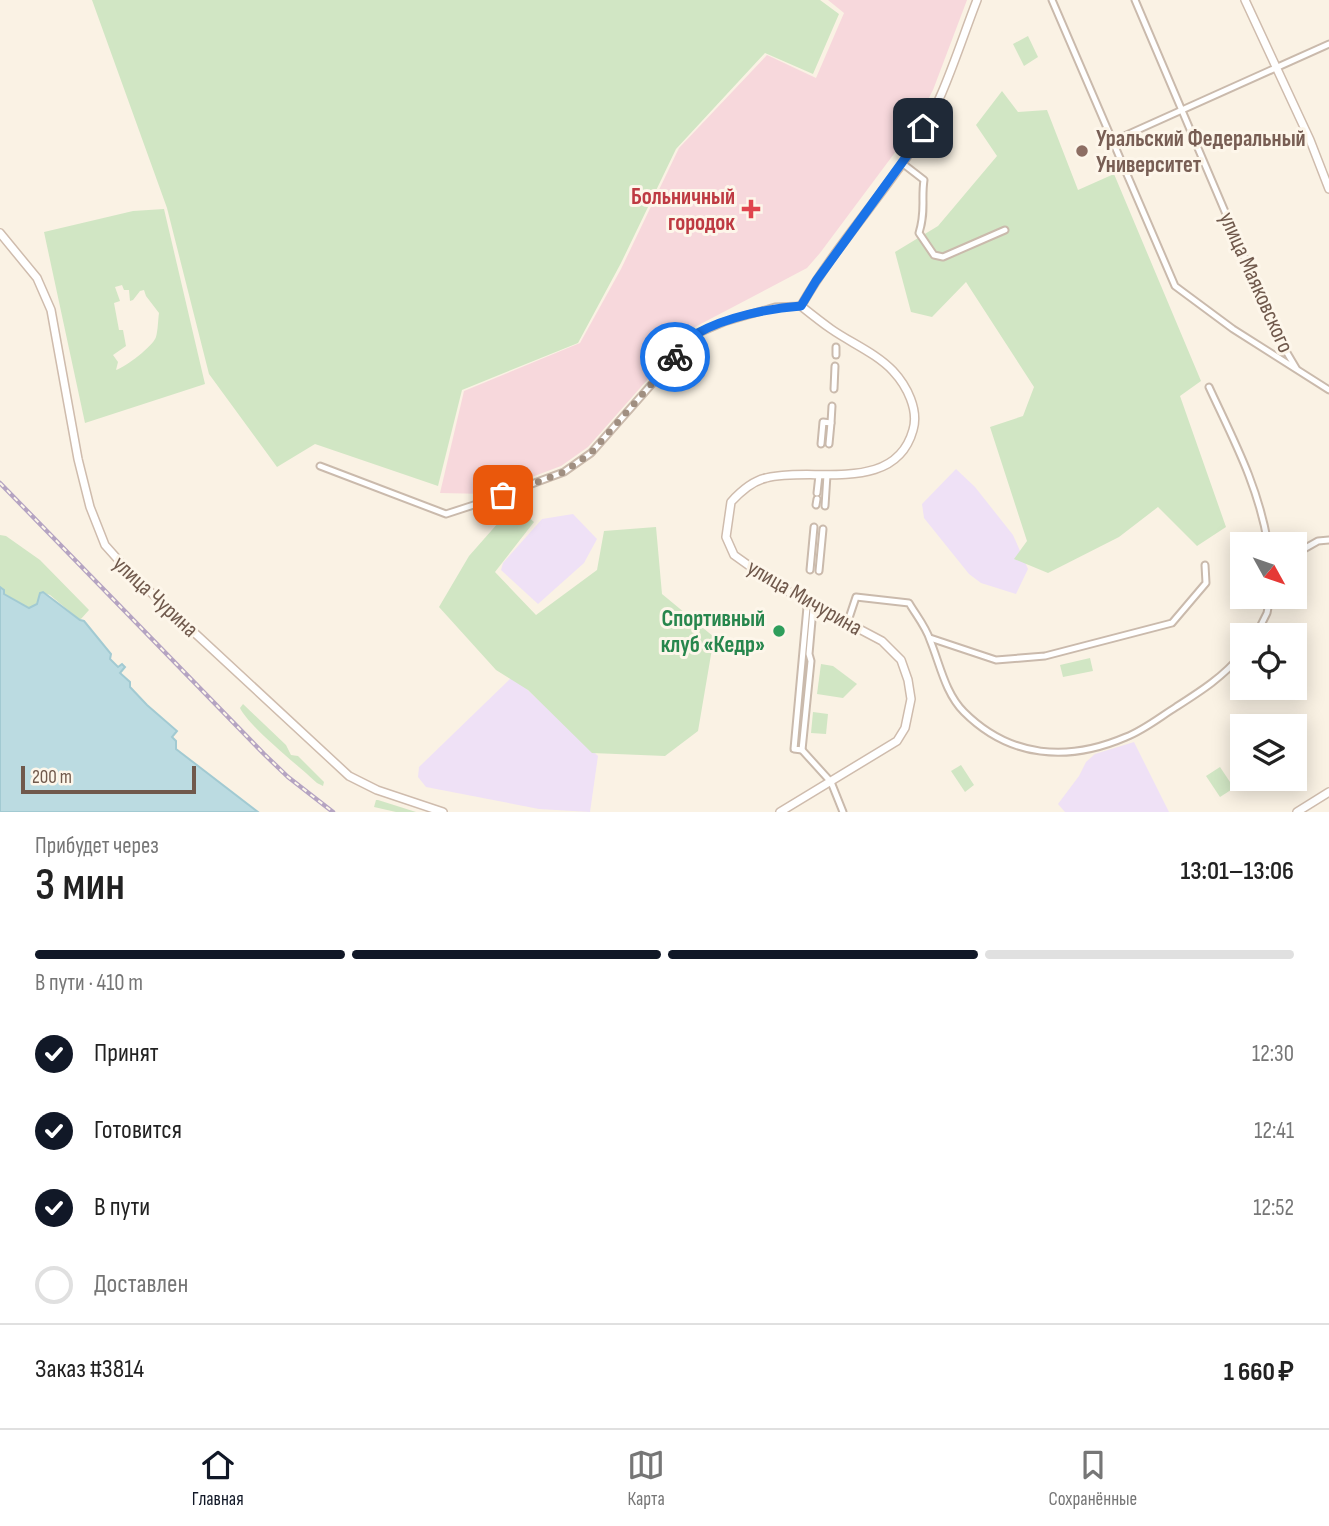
<!DOCTYPE html>
<html lang="ru">
<head>
<meta charset="utf-8">
<style>
  :root { --surface:#fff; --page:#f2f2f2; --text:#222; --muted:#767676; --line:#e0e0e0; --accent:#111827 }
  body { margin:0; font-family:"Sofia Sans Condensed",sans-serif; background:var(--page); color:var(--text); height:100vh; display:flex; flex-direction:column; font-size:26px; white-space:nowrap }
  * { box-sizing:border-box; margin:0 }
  p { font-size:23px; color:var(--muted) }
  .icon { flex:none; width:38px; height:38px; fill:none; stroke:currentColor; stroke-width:2; stroke-linecap:round; stroke-linejoin:round }
  .map { position:relative; height:812px; overflow:hidden }
  .details { display:flex; flex-direction:column; background:var(--surface); flex:1 }
  .details>* { flex:none }
  .needle { width:46px; rotate:130deg }
  .buttons { position:absolute; left:1230px; top:532px; display:grid; gap:14px }
  .buttons a { display:grid; place-items:center; width:77px; height:77px; border-radius:0px; background:var(--surface); box-shadow:0 4px 18px #0003; font-size:35px }
  .scale { position:absolute; left:21px; bottom:18px; width:175px; box-sizing:border-box; padding-left:7px; border:4px solid #70594c; border-top:0; font-size:19px; line-height:24px; white-space:nowrap; color:#70594c; -webkit-text-stroke:5px #fdf6ea; paint-order:stroke }
  .pin { position:absolute; display:grid; place-items:center; width:60px; height:60px; color:#fff; margin:-30px; border-radius:14px; box-shadow:0 4px 10px #0006 }
  .courier { position:absolute; display:grid; place-items:center; width:70px; height:70px; margin:-35px; border:5px solid #1a73e8; border-radius:50%; background:#fff; color:#222; box-shadow:0 2px 9px #0007 }
  .head em { font-style:normal; font-weight:600 }
  .head div { display:flex; flex-direction:column-reverse }
  .head { display:flex; align-items:center; justify-content:space-between; height:119px; padding:0 35px }
  h1 { font-size:46px; font-weight:600; line-height:52px }
  .bar { display:grid; grid-template-columns:repeat(4,1fr); gap:10px 7px; align-content:center; height:84px; padding:0 35px }
  .bar i { height:9px; border-radius:5px; background:var(--line) }
  .bar .on { background:var(--accent) }
  .bar p { grid-column:span 4 }
  .line { display:flex; align-items:center; gap:18px; padding:0 35px; border-top:2px solid var(--line) }
  .line div { flex:1 }
  ol { padding:0 35px; list-style:none }
  li { display:flex; align-items:center; gap:21px; height:77px }
  li p { margin-inline-start:auto }
  li .icon { padding:7px; border-radius:50%; background:var(--accent); color:#fff; stroke-width:4 }
  li:last-child { color:var(--muted) }
  li i { width:38px; height:38px; border:4px solid var(--line); border-radius:50% }
  .tabs { display:flex; justify-content:space-around; align-items:center; height:98px; border-top:2px solid var(--line); background:var(--surface); font-size:19px; color:var(--muted) }
  .tabs a { display:grid; justify-items:center; gap:4px }
  .tabs .on { color:var(--accent) }
  .map>svg:first-child { display:block }
</style>
</head>
<body>
<div class="map">
<svg width="1329" height="812" viewBox="0 0 1329 812">
  <rect width="100%" height="100%" fill="#faf2e4"/>
  <g fill="#efe1f6">
    <polygon points="956,469 975,487 1013,535 1028,569 1016,594 981,583 969,574 924,518 922,504"/>
    <polygon points="573,514 597,539 584,563 538,604 501,570 503,563 542,519"/>
    <polygon points="513,676 598,756 590,812 539,809 426,787 418,777 419,767"/>
    <polygon points="1134,742 1169,812 1065,812 1058,804 1079,776 1086,762 1095,754"/>
  </g>
  <polygon fill="#f7d8dc" points="828,0 967,0 933,90 914,127 820,253 807,268 693,328 588,447 561,466 487,494 440,493 464,391 580,343 621,269 679,148 767,55 816,78 844,13"/>
  <g fill="#d1e6c4" fill-rule="evenodd">
    <polygon points="92,0 820,0 839,14 813,74 765,53 676,149 621,263 578,343 462,390 438,486 315,444 277,467 209,374 167,208"/>
    <polygon points="1028,36 1038,57 1024,66 1013,44"/>
    <polygon points="1002,91 1018,112 1047,110 1078,190 1114,174 1201,381 1180,396 1226,527 1197,546 1158,507 1119,537 1048,573 1014,559 1027,541 990,427 1023,416 1034,387 966,282 932,317 911,312 895,252 938,226 997,156 976,125"/>
    <path d="M164,209L205,384L85,423L44,232L133,211ZM122,285L124,290H129L130,301L133,300L140,291L144,290L146,296L159,313C158,320 158,330 156,337C153,346 126,367 116,370L118,362L113,355L126,346L123,330H119L114,303L120,301L115,287Z"/>
    <polygon points="514,505 534,522 495,572 536,615 597,570 604,531 656,527 662,594 714,637 698,731 665,756 592,753 528,690 496,670 439,607 469,556"/>
    <polygon points="0,535 6,536 40,560 89,610 80,620 50,595 41,592 37,604 30,608 4,594 0,587"/>
    <polygon points="1090,658 1093,671 1063,677 1060,665"/>
    <polygon points="821,664 833,666 857,684 843,698 817,694"/>
    <path d="M243,704L286,745L291,755L298,756L324,782L323,786L317,783C299,766 250,728 240,708Z"/>
    <polygon points="813,712 828,714 826,734 811,733"/>
    <polygon points="961,765 974,785 965,792 951,771"/>
    <polygon points="1220,767 1234,788 1220,797 1206,776"/>
    <polygon points="376,800 378,800 416,812 396,812 374,807"/>
  </g>
  <polygon fill="#bbdbe1" stroke="#a2cad2" stroke-width="2" points="0,587 4,590 4,594 29,608 37,604 40,593 43,592 80,620 84,621 111,654 110,659 118,667 122,664 125,667 120,673 130,682 130,687 147,705 177,731 172,737 176,741 176,749 258,812 0,812"/>
  <g fill="none" stroke-linecap="round" stroke-linejoin="round">
    <defs>
      <g id="street">
        <polyline points="1052,0 1175,286 1233,329 1329,390"/>
        <polyline points="1135,0 1280,341 1296,368"/>
        <polyline points="1113,141 1329,44"/>
        <path d="M902,163L924,180C921,200 926,211 919,233L934,255L943,257L1005,230"/>
        <polyline points="836,355 836,347"/>
        <path d="M1209,387C1234,441 1258,485 1268,544"/>
        <polyline points="834,389 835,366"/>
        <polyline points="831,423 832,406"/>
        <polyline points="821,444 823,422 831,423 829,444"/>
        <polyline points="320,466 446,514 483,502 564,472 591,453 696,334 724,322 775,307 801,306"/>
        <polyline points="817,493 819,475"/>
        <polyline points="816,505 817,499"/>
        <polyline points="825,506 827,475"/>
        <polyline points="1295,554 1318,541 1329,540"/>
        <polyline points="810,570 814,527"/>
        <polyline points="819,571 823,529"/>
        <polyline points="807,607 794,749 802,750 811,661 809,654 813,609"/>
        <path d="M848,621L856,597L909,603C916,615 926,627 930,640C940,664 945,693 964,712C1010,758 1068,762 1126,737C1144,730 1160,717 1176,707C1201,691 1223,677 1242,654"/>
        <polyline points="1256,635 1267,613 1270,597"/>
        <polyline points="930,638 996,660 1045,656 1172,623 1206,583 1205,565"/>
        <polyline points="802,750 831,782 843,812"/>
      </g>
      <g id="secondary">
        <polyline points="1245,0 1310,140 1329,189"/>
        <polyline points="0,233 37,278 51,310 78,459 90,507 105,545 130,573 349,776 377,790 443,812"/>
        <path d="M780,812L897,741L905,728L911,699L908,680L901,660L882,641L776,585L734,555L726,537L731,502C741,491 752,481 766,478C812,466 895,495 913,430C919,410 907,386 893,371C876,353 851,343 831,329C821,322 811,314 801,306C833,250 877,202 913,148C942,104 958,49 977,0"/>
        <polyline points="1297,812 1329,792"/>
      </g>
    </defs>
    <use href="#street" stroke="#cabaac" stroke-width="9"/>
    <use href="#secondary" stroke="#cfbcad" stroke-width="10"/>
    <use href="#street" stroke="#fff" stroke-width="5"/>
    <use href="#secondary" stroke="#fff" stroke-width="7"/>
    <defs>
      <polyline id="rail" points="0,483 264,754 288,777 333,812"/>
    </defs>
    <use href="#rail" stroke="#b5a4c2" stroke-width="4.5"/>
    <use href="#rail" stroke="#fdf6ea" stroke-width="2" stroke-dasharray="5" stroke-linecap="butt"/>
  </g>
  <g fill="none" stroke-linecap="round" stroke-linejoin="round">
    <polyline stroke="#a08f81" stroke-width="7" stroke-dasharray="0 12.6" points="503,495 564,472 591,453 675,357"/>
    <path stroke="#1a73e8" stroke-width="9" d="M675,357C682,349 689,338 698,333C726,317 770,308 801,306L816,281L914,146L923,128"/>
  </g>
  <circle fill="#8d6e63" stroke="#fdf6ea" stroke-width="2.5" cx="1082" cy="151" r="7"/>
  <path fill="#e0444e" stroke="#fdf6ea" stroke-width="2.5" d="M747.5 198.5h7v7h7v7h-7v7h-7v-7h-7v-7h7z"/>
  <circle fill="#2e9e5b" stroke="#fdf6ea" stroke-width="2.5" cx="779" cy="631" r="7"/>
  <g text-anchor="middle" stroke-width="6" stroke-linejoin="round" paint-order="stroke">
    <g font-size="23" font-weight="bold" fill="#785e54" stroke="#fdf6ea" text-anchor="start">
      <text x="1096" y="146">Уральский Федеральный<tspan x="1096" dy="26">Университет</tspan></text>
    </g>
    <g font-size="23" font-weight="bold" fill="#be3a42" stroke="#fdf6ea" text-anchor="end">
      <text x="735" y="204">Больничный<tspan x="735" dy="26">городок</tspan></text>
    </g>
    <g font-size="23" fill="#70594c" stroke="#fdf6ea">
      <text transform="translate(1257 282) rotate(66)" y="8">улица Маяковского</text>
      <text transform="translate(156 596) rotate(43)" y="8">улица Чурина</text>
      <text transform="translate(805 597) rotate(30)" y="8">улица Мичурина</text>
    </g>
    <g font-size="23" font-weight="bold" fill="#27864d" stroke="#fdf6ea" text-anchor="end">
      <text x="765" y="626">Спортивный<tspan x="765" dy="26">клуб «Кедр»</tspan></text>
    </g>
  </g>
</svg>
<div class="buttons">
<a><svg class="needle" viewBox="-14 -14 28 28"><path d="M0-13l5 13h-10z" fill="#e53935"/><path d="M0 13l5-13h-10z" fill="#767676"/></svg></a>
<a><svg class="icon" aria-label="locate" viewBox="0 0 24 24"><circle cx="12" cy="12" r="6"/><path d="M12 2v4M12 18v4M2 12h4M18 12h4"/></svg></a>
<a><svg class="icon" aria-label="layers" viewBox="0 0 24 24"><path d="M12 4l9 5-9 5-9-5zM3 14l9 5 9-5"/></svg></a>
</div>
<div class="scale">200 m</div>
<div class="pin" style="left:503px;top:495px;background:#ea580c"><svg class="icon" aria-label="bag" viewBox="0 0 24 24"><path d="M5 8h14l-1 12H6zM9 8a3 3 0 0 1 6 0"/></svg></div>
<div class="pin" style="left:923px;top:128px;background:#1f2937"><svg class="icon" aria-label="home" viewBox="0 0 24 24"><path d="M3 11l9-7 9 7M6 9v11h12V9"/></svg></div>
<div class="courier" style="left:675px;top:357px"><svg class="icon" aria-label="bike" viewBox="0 0 24 24"><circle cx="6" cy="16" r="4"/><circle cx="18" cy="16" r="4"/><path d="M6 16l4-8h5l3 8M10 8l3 8H6M13 5h3"/></svg></div>
</div>
<section class="details">
<div class="head"><div><h1>3 мин</h1><p>Прибудет через</p></div><em>13:01–13:06</em></div>
<div class="bar"><i class="on"></i><i class="on"></i><i class="on"></i><i></i><p>В пути · 410 m</p></div>
<ol>
<li><svg class="icon" aria-label="check" viewBox="0 0 24 24"><path d="M5 12l5 5 9-10"/></svg>Принят<p>12:30</p></li>
<li><svg class="icon" aria-label="check" viewBox="0 0 24 24"><path d="M5 12l5 5 9-10"/></svg>Готовится<p>12:41</p></li>
<li><svg class="icon" aria-label="check" viewBox="0 0 24 24"><path d="M5 12l5 5 9-10"/></svg>В пути<p>12:52</p></li>
<li><i></i>Доставлен</li>
</ol>
<div class="line" style="height:91px"><div>Заказ #3814</div><b>1 660 ₽</b></div>
</section>
<nav class="tabs">
<a class="on"><svg class="icon" aria-label="home" viewBox="0 0 24 24"><path d="M3 11l9-7 9 7M6 9v11h12V9"/></svg>Главная</a>
<a><svg class="icon" aria-label="map" viewBox="0 0 24 24"><path d="M3 6l6-2 6 2 6-2v14l-6 2-6-2-6 2zM9 4v14M15 6v14"/></svg>Карта</a>
<a><svg class="icon" aria-label="saved" viewBox="0 0 24 24"><path d="M7 4h10v16l-5-4-5 4z"/></svg>Сохранённые</a>
</nav>
</body>
</html>
